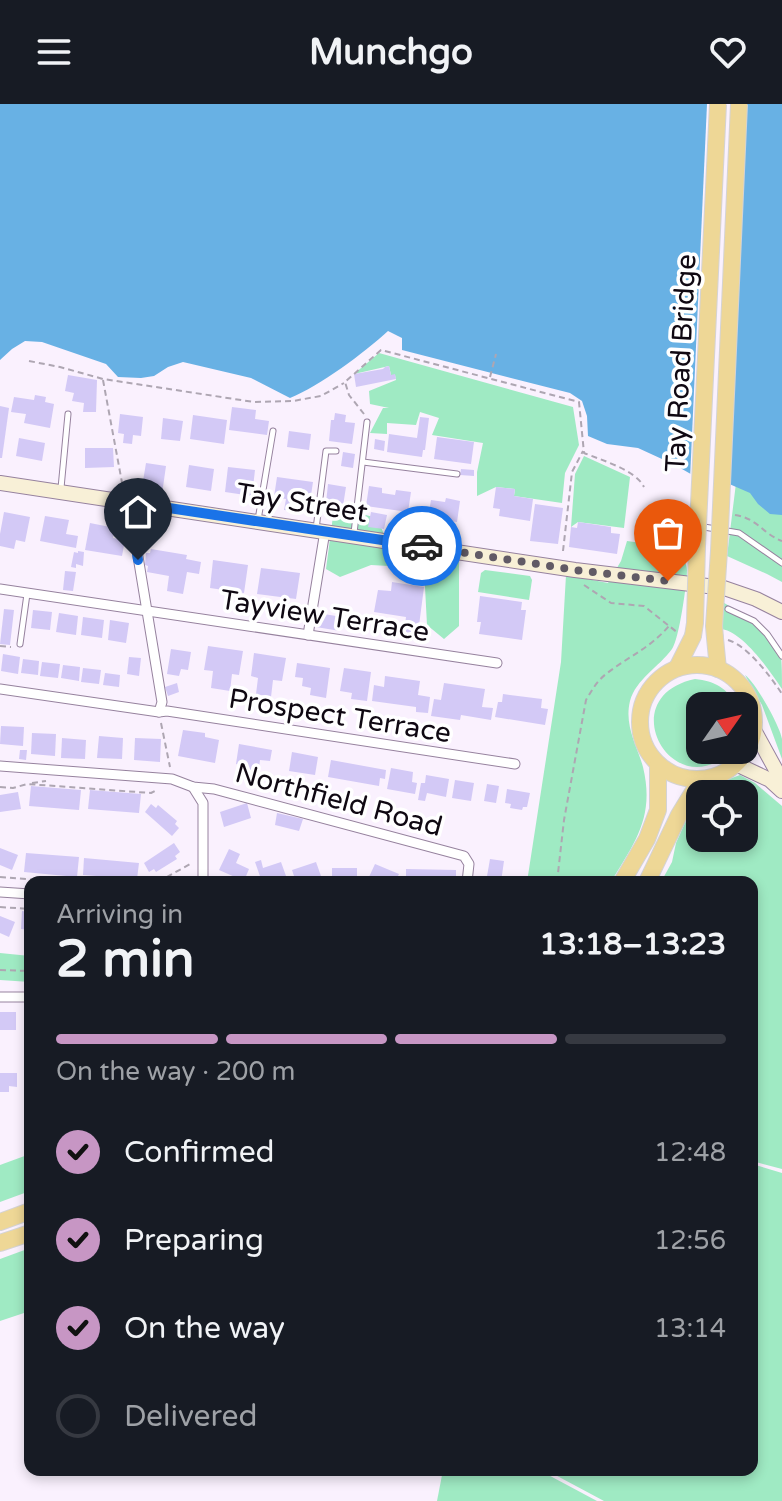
<!DOCTYPE html>
<html lang="en">
<head>
<meta charset="utf-8">
<style>
  :root { --surface:#171b24; --page:#242831; --text:#f1f3f6; --muted:#9ea1a6; --line:#363941; --accent:#c796c4 }
  body { margin:0; font-family:"Varela Round",sans-serif; background:var(--page); color:var(--text); height:100vh; display:flex; flex-direction:column; font-size:30px; white-space:nowrap }
  * { box-sizing:border-box; margin:0 }
  p { font-size:26px; color:var(--muted) }
  .icon { flex:none; width:44px; height:44px; fill:none; stroke:currentColor; stroke-width:2; stroke-linecap:round; stroke-linejoin:round }
  .map { position:relative; flex:1; overflow:hidden }
  .panel { position:absolute; left:24px; top:772px; width:734px; height:600px; display:flex; flex-direction:column; background:var(--surface); border-radius:16px; box-shadow:0 4px 12px #0003 }
  .panel>* { flex:none }
  .needle { width:52px; rotate:56deg }
  .buttons { position:absolute; left:686px; top:588px; display:grid; gap:16px }
  .buttons a { display:grid; place-items:center; width:72px; height:72px; border-radius:16px; background:var(--surface); box-shadow:0 4px 12px #0003; font-size:40px }
  .pin { position:absolute; display:grid; place-items:center; width:68px; height:68px; color:#fff; margin:-82px -34px; border-radius:50% 50% 50% 0; rotate:-45deg; box-shadow:0 0 8px #0007 }
  .pin .icon { rotate:45deg }
  .courier { position:absolute; display:grid; place-items:center; width:80px; height:80px; margin:-40px; border:6px solid #1a73e8; border-radius:50%; background:#fff; color:#222; box-shadow:0 2px 10px #0007 }
  .summary em { font-style:normal; font-weight:700 }
  .summary div { display:flex; flex-direction:column-reverse }
  .summary { display:flex; align-items:center; justify-content:space-between; height:136px; padding:0 32px }
  h1 { font-size:52px; font-weight:700; line-height:60px }
  .bar { display:grid; grid-template-columns:repeat(4,1fr); gap:12px 8px; align-content:center; height:96px; padding:0 32px }
  .bar i { height:10px; border-radius:6px; background:var(--line) }
  .bar .current { background:var(--accent) }
  .bar p { grid-column:span 4 }
  ol { padding:0 32px; list-style:none }
  li { display:flex; align-items:center; gap:24px; height:88px }
  li p { margin-inline-start:auto }
  li .icon { padding:8px; border-radius:50%; background:var(--accent); color:#111; stroke-width:4 }
  li:last-child { color:var(--muted) }
  li i { width:44px; height:44px; border:4px solid var(--line); border-radius:50% }
  header { display:flex; justify-content:space-between; align-items:center; height:104px; padding:0 32px; background:var(--surface); font-size:36px; font-weight:700 }
  .map>svg:first-child { display:block }
</style>
</head>
<body>
<header><svg class="icon" aria-label="menu" viewBox="0 0 24 24"><path d="M4 6h16M4 12h16M4 18h16"/></svg>Munchgo<svg class="icon" aria-label="heart" viewBox="0 0 24 24"><path d="M12 20l-8-8c-3-5 5-10 8-4 3-6 11-1 8 4z"/></svg></header>
<div class="map">
<svg width="782" height="1397" viewBox="0 0 782 1397">
  <rect width="100%" height="100%" fill="#faf1fe"/>
  <g fill="#9feac3">
    <polygon points="379,249 573,303 579,341 565,369 562,399 514,392 515,385 496,383 477,392 477,368 483,339 432,331 439,314 420,308 416,321 387,319 387,330 370,329 383,304 389,304 370,300 369,287 396,276 395,271 391,271 389,262 354,270"/>
    <polygon points="584,352 630,373 624,424 578,418 571,423 575,370"/>
    <polygon points="738,363 782,401 782,478 767,470 727,452"/>
    <polygon points="347,406 377,414 389,442 459,456 459,522 444,535 427,521 424,464 371,461 340,473 326,465 333,412"/>
    <path d="M627,437L678,444C681,451 687,459 687,466C687,479 679,536 672,545C659,563 636,575 630,597C624,622 637,641 643,663C655,713 635,738 611,778H527L561,558L566,471L608,479L621,457Z"/>
    <polygon points="485,466 530,472 532,476 529,496 478,488 481,469"/>
    <path d="M721,497C745,511 769,526 781,553C782,561 782,575 782,585C769,566 744,529 722,525Z"/>
    <path d="M745,571C756,579 780,622 782,635C782,641 782,649 782,655L762,601Z"/>
    <path d="M695,575C715,577 727,584 737,602H700V646H732C674,705 610,593 695,575Z"/>
    <polygon points="740,671 755,679 782,702 782,1065 752,1057 752,778 661,778 672,758 676,739 693,701 700,694 700,734 744,734 744,690 704,690 713,681"/>
    <polygon points="0,849 30,852 30,878 0,876"/>
    <polygon points="30,1050 30,1087 0,1098 0,1061"/>
    <polygon points="752,1060 782,1069 782,1397 604,1397 546,1366 752,1366"/>
    <polygon points="30,1144 30,1207 0,1217 0,1155"/>
    <polygon points="443,1366 539,1366 597,1397 437,1397"/>
  </g>
  <path fill="#68b1e4" d="M0,0H782V411L770,410L758,400L750,389L727,379L696,373L675,361L638,344L607,340L588,332L587,312L582,297L570,289L402,246V234L388,227C364,249 320,282 290,294L251,274L183,258L168,263L154,272L141,274L118,273L106,260L42,238L25,237L12,245L0,256Z"/>
  <polygon fill="#faf1fe" points="707,0 743,0 726,383 695,377 690,375"/>
  <g fill="#d3c9f6">
    <polygon points="389,262 391,271 395,270 396,275 356,283 354,270 383,265 385,263"/>
    <polygon points="68,271 97,276 96,308 83,308 84,299 72,297 74,289 65,287"/>
    <polygon points="35,291 46,293 45,298 54,300 50,324 24,319 26,310 11,308 14,293 34,296"/>
    <polygon points="0,302 9,304 2,354 0,354"/>
    <polygon points="232,303 256,306 255,315 269,317 267,331 229,326"/>
    <polygon points="335,309 346,311 345,318 355,319 352,340 329,337 331,316 334,316"/>
    <polygon points="120,310 143,313 141,332 133,331 132,340 123,339 124,330 118,329"/>
    <polygon points="193,311 227,316 224,340 190,335"/>
    <polygon points="420,313 429,314 425,346 423,346 422,353 387,348 389,330 417,334"/>
    <polygon points="163,314 183,317 180,337 161,335"/>
    <polygon points="289,327 311,330 309,346 287,343"/>
    <polygon points="437,333 474,338 471,360 434,355"/>
    <polygon points="19,334 45,339 42,357 16,352"/>
    <polygon points="375,335 385,337 384,347 374,345"/>
    <polygon points="85,344 113,344 114,363 85,364"/>
    <polygon points="343,348 355,350 353,364 341,362"/>
    <polygon points="146,359 166,362 162,390 150,388 151,378 143,377"/>
    <polygon points="189,361 214,365 211,387 186,383"/>
    <polygon points="228,363 255,366 252,392 225,388"/>
    <polygon points="461,365 474,366 474,372 460,371"/>
    <polygon points="277,373 313,378 310,398 297,396 296,407 284,406 286,395 274,393"/>
    <polygon points="328,380 346,383 343,402 326,399"/>
    <polygon points="369,382 382,384 382,389 395,391 396,386 411,388 408,408 366,402"/>
    <polygon points="496,383 515,385 514,392 533,395 530,417 499,412 500,405 493,404"/>
    <polygon points="446,394 460,397 457,418 428,414 431,396 445,398"/>
    <polygon points="535,400 563,404 558,440 530,437"/>
    <polygon points="4,408 30,413 25,438 16,436 14,445 0,442 0,430"/>
    <polygon points="371,408 387,411 384,425 368,423"/>
    <polygon points="45,412 69,416 66,430 78,432 76,444 40,437"/>
    <polygon points="578,418 611,423 611,429 620,430 617,450 569,443 571,423 577,424"/>
    <polygon points="90,419 115,424 113,434 125,436 122,452 85,446"/>
    <polygon points="151,445 187,451 186,455 201,458 199,470 187,468 183,490 167,487 169,472 147,468 148,462 145,461 146,449 150,449"/>
    <polygon points="78,447 84,448 83,462 76,460 76,464 71,463 74,448 78,449"/>
    <polygon points="213,456 248,461 244,489 210,484"/>
    <polygon points="261,464 300,469 296,495 257,490"/>
    <polygon points="65,467 76,468 73,487 63,486"/>
    <polygon points="392,478 424,483 417,537 403,535 406,513 374,508 378,486 391,487"/>
    <polygon points="480,492 522,498 521,506 526,506 522,536 479,530 481,518 477,518"/>
    <polygon points="4,505 14,506 10,541 0,540"/>
    <polygon points="33,506 52,508 50,526 31,524"/>
    <polygon points="59,509 78,512 76,531 56,528"/>
    <polygon points="318,509 342,513 340,527 316,523"/>
    <polygon points="83,513 104,516 102,534 81,531"/>
    <polygon points="110,516 129,519 126,539 108,536"/>
    <polygon points="208,542 243,547 239,571 232,570 230,587 211,584 213,567 204,566"/>
    <polygon points="171,545 191,548 188,566 181,565 179,572 167,570"/>
    <polygon points="254,549 286,554 282,577 273,576 271,593 256,590 258,574 251,572"/>
    <polygon points="3,550 20,553 18,570 1,567"/>
    <polygon points="129,553 141,554 139,572 127,570"/>
    <polygon points="23,555 39,557 38,571 21,569"/>
    <polygon points="42,558 60,560 58,574 40,572"/>
    <polygon points="297,559 330,564 326,594 310,591 311,584 302,582 303,574 295,573"/>
    <polygon points="63,561 80,563 79,577 61,574"/>
    <polygon points="83,564 101,566 99,580 81,578"/>
    <polygon points="344,564 371,568 367,597 351,595 352,589 340,587"/>
    <polygon points="105,569 120,571 119,583 103,581"/>
    <polygon points="385,572 420,577 418,591 430,593 428,609 416,608 416,603 372,597 374,581 384,583"/>
    <polygon points="177,579 179,588 168,592 165,583"/>
    <polygon points="444,579 485,585 482,603 493,604 491,616 461,611 460,616 431,612 434,595 441,596"/>
    <polygon points="503,590 542,595 541,604 548,605 545,621 495,613 498,598 502,598"/>
    <polygon points="1,622 24,623 23,642 0,640"/>
    <polygon points="183,626 205,629 205,633 219,636 215,659 178,652"/>
    <polygon points="32,629 56,630 55,652 31,650"/>
    <polygon points="99,632 123,634 122,655 97,654"/>
    <polygon points="62,634 86,636 85,655 61,654"/>
    <polygon points="135,634 161,635 160,658 134,656"/>
    <polygon points="239,640 272,646 270,657 260,656 259,664 256,664 254,676 240,673 242,662 236,660"/>
    <polygon points="20,646 27,646 26,656 19,655"/>
    <polygon points="292,648 318,653 315,671 289,667"/>
    <polygon points="331,656 386,666 385,675 380,674 379,682 328,673"/>
    <polygon points="391,664 413,668 412,678 417,679 415,690 387,685"/>
    <polygon points="426,671 449,675 446,693 427,689 425,697 418,696 421,679 425,679"/>
    <polygon points="455,676 474,679 471,697 452,694"/>
    <polygon points="487,680 499,682 496,699 484,697"/>
    <polygon points="31,682 81,686 79,706 29,702"/>
    <polygon points="507,685 530,689 527,703 523,703 522,706 510,704 511,700 505,699"/>
    <polygon points="90,686 141,690 139,709 88,705"/>
    <polygon points="18,688 21,705 0,708 0,691"/>
    <polygon points="247,699 251,714 224,723 220,708"/>
    <polygon points="151,700 156,704 158,701 177,717 175,720 179,724 172,732 145,708"/>
    <polygon points="277,709 303,715 299,727 275,721"/>
    <polygon points="174,739 180,748 175,752 177,755 156,768 154,765 149,768 144,759"/>
    <polygon points="0,744 18,751 12,766 0,761"/>
    <polygon points="229,745 240,750 236,759 249,765 244,777 219,766"/>
    <polygon points="26,749 79,753 77,773 24,768"/>
    <polygon points="84,754 139,759 137,775 83,771"/>
    <polygon points="490,755 504,757 501,778 486,778"/>
    <polygon points="261,756 263,764 281,758 286,772 269,778 262,778 255,758"/>
    <polygon points="316,758 321,772 304,778 296,778 292,766"/>
    <polygon points="375,760 399,770 395,778 382,778 369,773"/>
    <rect x="332" y="764" width="25" height="14"/>
    <polygon points="406,765 456,766 456,778 406,778"/>
    <polygon points="22,807 30,808 30,826 21,825"/>
    <polygon points="0,812 15,818 9,833 0,829"/>
    <rect x="0" y="908" width="16" height="18"/>
    <polygon points="0,969 17,969 17,983 9,982 9,988 0,988"/>
  </g>
  <g fill="none" stroke-linecap="round" stroke-linejoin="round">
    <defs>
      <g id="service">
        <polyline points="363,358 457,370"/>
        <polyline points="61,384 68,310"/>
        <polyline points="258,416 273,327"/>
        <polyline points="681,419 739,429 782,459"/>
        <polyline points="316,425 326,347 336,347"/>
        <polyline points="354,429 367,318"/>
        <polyline points="728,505 754,517 767,530 782,552"/>
        <polyline points="20,540 27,490"/>
      </g>
      <g id="minor">
        <polyline points="129,398 162,598 159,608"/>
        <polyline points="0,485 497,559"/>
        <polyline points="308,531 325,427"/>
        <polyline points="0,585 159,608 167,607 515,660"/>
        <polyline points="0,662 172,675 193,683 214,685 464,752 469,760 467,778"/>
        <polyline points="193,683 203,699 203,778"/>
        <polyline points="0,788 30,790"/>
        <polyline points="0,893 30,893"/>
      </g>
      <g id="secondary">
        <polyline points="0,379 575,466 724,484 756,495 782,508"/>
        <polyline points="754,626 782,677"/>
        <polyline points="736,660 770,676 782,687"/>
      </g>
      <g id="trunk">
        <polyline points="715,534 718,565"/>
        <circle cx="697" cy="618" r="57"/>
        <polyline points="677,564 693,532"/>
        <polyline points="622,778 647,735 658,706 658,660"/>
        <polyline points="647,778 679,711 701,675"/>
        <polyline points="0,1118 30,1107"/>
        <polyline points="0,1139 30,1129"/>
      </g>
    </defs>
    <use href="#service" stroke="#96829e" stroke-width="7"/>
    <use href="#minor" stroke="#96829e" stroke-width="11"/>
    <use href="#secondary" stroke="#96829e" stroke-width="16"/>
    <use href="#trunk" stroke="#d4d3d4" stroke-width="18"/>
    <g stroke="#aea6b2" stroke-width="2" stroke-dasharray="6 4" stroke-linecap="butt">
      <polyline points="29,257 60,263 103,275 254,298 293,297 321,292 344,279"/>
      <polyline points="490,273 496,250"/>
      <polyline points="103,276 123,384"/>
      <path d="M364,310L349,291L345,278L381,246L579,298L584,349C601,356 636,366 644,383"/>
      <path d="M735,411C757,414 763,430 782,437"/>
      <polyline points="563,447 572,368 583,347"/>
      <polyline points="584,481 611,499 644,502 678,529"/>
      <path d="M728,536C748,542 771,573 782,590"/>
      <polyline points="0,542 11,543"/>
      <polyline points="161,619 170,663"/>
      <polyline points="32,679 46,677"/>
      <polyline points="0,683 13,684 27,680 151,689 157,686"/>
      <polyline points="0,773 63,778"/>
      <polyline points="158,778 192,759"/>
      <path d="M557,778L564,716L586,596C592,586 597,577 606,570C629,552 649,545 669,522"/>
      <polyline points="0,803 30,805"/>
      <polyline points="0,866 30,867"/>
    </g>
    <use href="#service" stroke="#fff" stroke-width="5"/>
    <use href="#minor" stroke="#fff" stroke-width="9"/>
    <use href="#secondary" stroke="#f8f0d7" stroke-width="14"/>
    <use href="#trunk" stroke="#eed796" stroke-width="16"/>
    <defs>
      <g id="trunk-bridge">
        <polyline points="693,532 695,519 697,442 718,0"/>
        <polyline points="715,534 714,522 719,447 739,0"/>
      </g>
    </defs>
    <use href="#trunk-bridge" stroke="#d4d3d4" stroke-width="18" stroke-linecap="butt"/>
    <use href="#trunk-bridge" stroke="#eed796" stroke-width="16"/>
  </g>
  <g fill="none" stroke-linecap="round" stroke-linejoin="round">
    <polyline stroke="#615a65" stroke-width="8" stroke-dasharray="0 14.4" points="422,442 575,466 668,477"/>
    <polyline stroke="#1a73e8" stroke-width="10" points="138,456 129,398 422,442"/>
  </g>
  <g text-anchor="middle" stroke-width="7" stroke-linejoin="round" paint-order="stroke">
    <g font-size="28" fill="#0f0812" stroke="#fff">
      <text transform="translate(680 259) rotate(-87)" y="10">Tay Road Bridge</text>
      <text transform="translate(302 398) rotate(9)" y="10">Tay Street</text>
      <text transform="translate(325 511) rotate(9)" y="10">Tayview Terrace</text>
      <text transform="translate(340 611) rotate(9)" y="10">Prospect Terrace</text>
      <text transform="translate(339 695) rotate(15)" y="10">Northfield Road</text>
    </g>
  </g>
</svg>
<div class="buttons">
<a><svg class="needle" viewBox="-14 -14 28 28"><path d="M0-13l5 13h-10z" fill="#e53935"/><path d="M0 13l5-13h-10z" fill="#9ea1a6"/></svg></a>
<a><svg class="icon" aria-label="locate" viewBox="0 0 24 24"><circle cx="12" cy="12" r="6"/><path d="M12 2v4M12 18v4M2 12h4M18 12h4"/></svg></a>
</div>
<div class="pin" style="left:668px;top:477px;background:#ea580c"><svg class="icon" aria-label="bag" viewBox="0 0 24 24"><path d="M5 8h14l-1 12H6zM9 8a3 3 0 0 1 6 0"/></svg></div>
<div class="pin" style="left:138px;top:456px;background:#1f2937"><svg class="icon" aria-label="home" viewBox="0 0 24 24"><path d="M3 11l9-7 9 7M6 9v11h12V9"/></svg></div>
<div class="courier" style="left:422px;top:442px"><svg class="icon" aria-label="car" viewBox="0 0 24 24"><path d="M5 17H2v-5l4-1 3-4h7l3 4 3 1v5h-3M9 17h6M6 11h13"/><circle cx="7" cy="17" r="2"/><circle cx="17" cy="17" r="2"/></svg></div>
<section class="panel">
<div class="summary"><div><h1>2 min</h1><p>Arriving in</p></div><em>13:18–13:23</em></div>
<div class="bar"><i class="current"></i><i class="current"></i><i class="current"></i><i></i><p>On the way · 200 m</p></div>
<ol>
<li><svg class="icon" aria-label="check" viewBox="0 0 24 24"><path d="M5 12l5 5 9-10"/></svg>Confirmed<p>12:48</p></li>
<li><svg class="icon" aria-label="check" viewBox="0 0 24 24"><path d="M5 12l5 5 9-10"/></svg>Preparing<p>12:56</p></li>
<li><svg class="icon" aria-label="check" viewBox="0 0 24 24"><path d="M5 12l5 5 9-10"/></svg>On the way<p>13:14</p></li>
<li><i></i>Delivered</li>
</ol>
</section>
</div>
</body>
</html>
